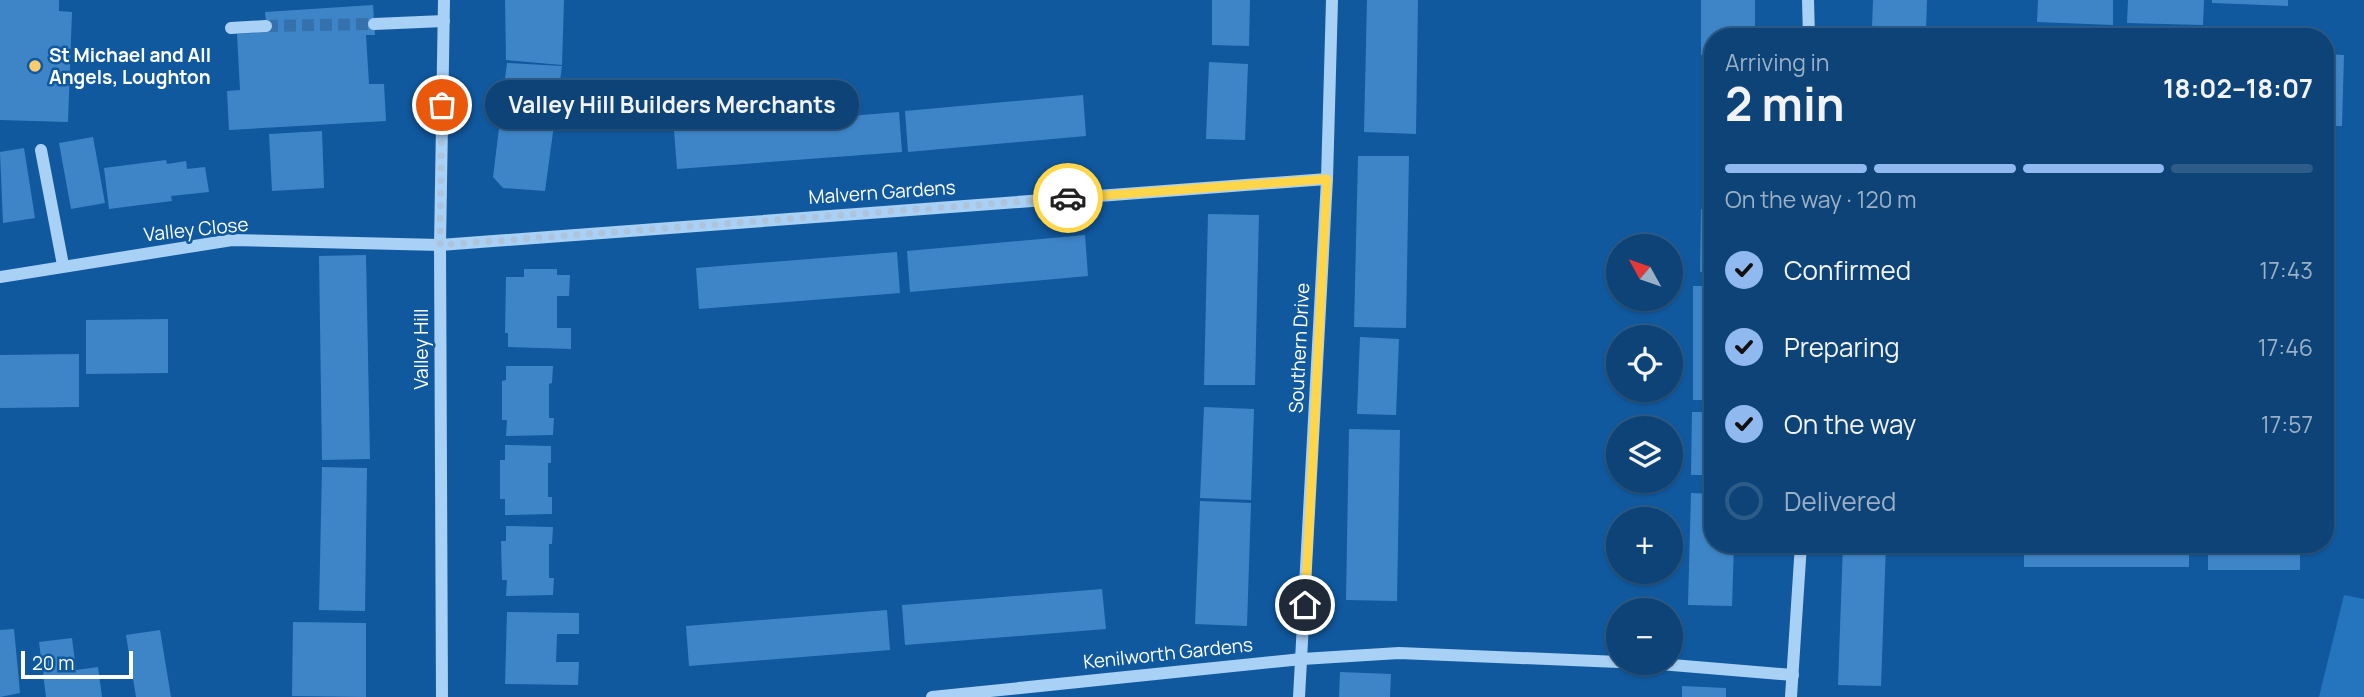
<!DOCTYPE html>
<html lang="en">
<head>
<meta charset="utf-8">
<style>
  :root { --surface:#0d4377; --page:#1b4e7f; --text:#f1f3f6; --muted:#9ab0c6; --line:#2d5c89; --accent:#90b9f0 }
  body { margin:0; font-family:Manrope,sans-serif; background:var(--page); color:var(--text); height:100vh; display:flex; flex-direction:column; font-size:26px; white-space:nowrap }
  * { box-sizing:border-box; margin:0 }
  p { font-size:23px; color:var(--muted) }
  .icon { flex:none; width:38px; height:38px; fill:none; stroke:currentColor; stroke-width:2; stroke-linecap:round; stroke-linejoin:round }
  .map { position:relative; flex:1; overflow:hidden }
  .drawer { position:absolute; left:1704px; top:28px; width:630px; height:525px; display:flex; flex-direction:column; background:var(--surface); border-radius:28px; box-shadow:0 2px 5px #0004,0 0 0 2px var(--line) }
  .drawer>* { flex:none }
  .needle { width:46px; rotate:310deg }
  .tools { position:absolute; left:1606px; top:234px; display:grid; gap:14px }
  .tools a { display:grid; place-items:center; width:77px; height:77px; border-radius:50%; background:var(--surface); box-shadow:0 2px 5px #0004,0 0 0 2px var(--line); font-size:35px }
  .scale { position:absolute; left:21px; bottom:18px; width:112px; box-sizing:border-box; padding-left:7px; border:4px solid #fff; border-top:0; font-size:19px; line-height:24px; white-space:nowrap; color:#fff; -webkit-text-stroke:5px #11599f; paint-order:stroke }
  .pin { position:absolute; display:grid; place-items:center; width:60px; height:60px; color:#fff; margin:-30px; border:4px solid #fff; border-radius:50%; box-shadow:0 2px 7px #0007 }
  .courier { position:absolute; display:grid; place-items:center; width:70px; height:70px; margin:-35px; border:5px solid #ffd54a; border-radius:50%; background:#fff; color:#222; box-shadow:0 2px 9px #0007 }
  .bubble { position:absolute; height:49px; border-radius:24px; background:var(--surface); box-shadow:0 2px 5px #0004,0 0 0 2px var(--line); font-size:23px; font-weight:700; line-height:49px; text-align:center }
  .head em { font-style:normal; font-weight:700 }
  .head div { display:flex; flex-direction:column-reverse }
  .head { display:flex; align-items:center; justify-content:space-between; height:119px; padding:0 21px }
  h1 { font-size:46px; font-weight:700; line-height:52px }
  .bar { display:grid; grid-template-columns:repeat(4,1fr); gap:10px 7px; align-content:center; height:84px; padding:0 21px }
  .bar i { height:9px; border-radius:5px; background:var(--line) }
  .bar .active { background:var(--accent) }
  .bar p { grid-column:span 4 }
  ol { padding:0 21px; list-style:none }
  li { display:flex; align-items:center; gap:21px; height:77px }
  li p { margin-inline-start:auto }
  li .icon { padding:7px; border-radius:50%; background:var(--accent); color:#111; stroke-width:4 }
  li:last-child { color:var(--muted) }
  li i { width:38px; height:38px; border:4px solid var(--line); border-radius:50% }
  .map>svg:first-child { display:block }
</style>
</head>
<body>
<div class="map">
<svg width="2364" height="697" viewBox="0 0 2364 697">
  <rect width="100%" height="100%" fill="#11599f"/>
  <polygon fill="#2474be" points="2344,595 2364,599 2364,697 2319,697"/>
  <g fill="#3e85c7">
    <polygon points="0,0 59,0 59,11 72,12 68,122 0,120"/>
    <polygon points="505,0 564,0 562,65 506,60"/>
    <polygon points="1212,0 1250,0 1249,46 1212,45"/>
    <polygon points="1367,0 1418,0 1416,134 1364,132"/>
    <polygon points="1701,0 1755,0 1755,37 1713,37 1713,55 1701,55"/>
    <polygon points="1873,0 1927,0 1926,30 1872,28"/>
    <polygon points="2038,0 2113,0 2113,25 2037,22"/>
    <polygon points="2128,0 2204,0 2203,25 2127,23"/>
    <polygon points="2212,0 2288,0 2288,6 2212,3"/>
    <polygon points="373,5 375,35 366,35 369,84 384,84 386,121 229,130 227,91 240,90 237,34 267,32 265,12"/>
    <polygon points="2326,54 2344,55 2342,126 2326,126"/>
    <polygon points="1209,62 1248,64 1245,140 1206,139"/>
    <polygon points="507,63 562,66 545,191 503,188 493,177"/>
    <rect x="1702" y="82" width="11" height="114"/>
    <polygon points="1083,95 1086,136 908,152 905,111"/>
    <polygon points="899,112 902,152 677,169 674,130"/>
    <polygon points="322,131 324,188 272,191 269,134"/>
    <polygon points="93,137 105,203 71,209 59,143"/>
    <polygon points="24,148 35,218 3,223 0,152"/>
    <polygon points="1358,156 1409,156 1406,328 1354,327"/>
    <polygon points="166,160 167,164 186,161 187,169 205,167 209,192 171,196 172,201 109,209 104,168"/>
    <polygon points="1701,209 1713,210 1713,273 1700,272"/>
    <polygon points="1208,214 1259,215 1255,385 1204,385"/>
    <polygon points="1085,235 1088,276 910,292 907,251"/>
    <polygon points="897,252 900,293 699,309 696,268"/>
    <polygon points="366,255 370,459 322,460 319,256"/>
    <polygon points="524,269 557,269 557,275 570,275 569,296 557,296 557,328 571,328 571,349 508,347 508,333 505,333 506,277 524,277"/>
    <rect x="1693" y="286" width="20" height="114"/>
    <polygon points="168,319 168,373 86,374 86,320"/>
    <polygon points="1360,337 1399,339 1396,415 1357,414"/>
    <polygon points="79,354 79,407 0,408 0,355"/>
    <polygon points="506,366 553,366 552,383 549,384 549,418 554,418 553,435 506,436 507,420 502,420 502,381 506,380"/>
    <polygon points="1204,407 1254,409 1251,500 1200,498"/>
    <polygon points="1692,412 1713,412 1713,475 1691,475"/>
    <polygon points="1349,429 1400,430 1397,601 1346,600"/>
    <polygon points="505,445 551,446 551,463 548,463 548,497 552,497 552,514 505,515 505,499 500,499 500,460 505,460"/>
    <polygon points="322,467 367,468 365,611 319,610"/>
    <polygon points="1691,493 1713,494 1713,544 1734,544 1732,606 1688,605"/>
    <polygon points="1200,501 1251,503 1247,626 1195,624"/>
    <polygon points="506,526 553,527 552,544 549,544 549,578 554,578 553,595 506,596 507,580 502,580 501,541 506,541"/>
    <polygon points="1843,544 1886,544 1881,686 1838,685"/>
    <rect x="2024" y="544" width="165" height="23"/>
    <rect x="2208" y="544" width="92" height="26"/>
    <polygon points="1102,589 1106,629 905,645 902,605"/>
    <polygon points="887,610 890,650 689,666 686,626"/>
    <polygon points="507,612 579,613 579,634 557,634 556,662 579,662 578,685 505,684"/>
    <polygon points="293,622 366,623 366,697 292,696"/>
    <polygon points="14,629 20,693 0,697 0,630"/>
    <polygon points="160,630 171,697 136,697 126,635"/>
    <polygon points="72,638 76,670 98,667 102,697 46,697 39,642"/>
    <polygon points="1340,672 1391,674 1390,697 1339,697"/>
    <polygon points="1682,686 1726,688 1726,697 1682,697"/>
  </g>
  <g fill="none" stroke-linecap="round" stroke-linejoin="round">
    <polyline stroke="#3572ad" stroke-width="12" stroke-dasharray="12 6" stroke-linecap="butt" points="266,26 374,24"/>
    <g stroke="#a9d0f5" stroke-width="12">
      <polyline points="1808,0 1809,37"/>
      <polyline points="374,24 444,21"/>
      <polyline points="231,28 266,26"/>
      <polyline points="41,150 63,265"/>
      <polyline points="0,277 232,240 440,245 1327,179"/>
      <polyline points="2326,498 2330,499"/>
      <polyline points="1648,663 1793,675"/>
      <polyline points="442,697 440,245 444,0"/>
      <polyline points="932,697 1302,659 1399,653 1619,662"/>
      <polyline points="1299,697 1327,179 1332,0"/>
      <polyline points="1791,697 1801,544"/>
    </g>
  </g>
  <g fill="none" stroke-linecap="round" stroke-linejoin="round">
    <polyline stroke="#acc5dd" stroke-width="7" stroke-dasharray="0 12.6" points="442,105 440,245 1068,198"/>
    <polyline stroke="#ffd54a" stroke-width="9" points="1068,198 1327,179 1305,605"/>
  </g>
  <circle fill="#ffcb6d" stroke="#11599f" stroke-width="2.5" cx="35" cy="66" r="7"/>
  <g text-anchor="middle" stroke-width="5" stroke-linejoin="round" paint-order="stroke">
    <g font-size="19" font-weight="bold" fill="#fff" stroke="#11599f" text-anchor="start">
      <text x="49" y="62">St Michael and All<tspan x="49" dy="22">Angels, Loughton</tspan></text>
    </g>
    <g font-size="19" fill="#fff" stroke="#11599f">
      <text transform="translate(882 192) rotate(-4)" y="7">Malvern Gardens</text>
      <text transform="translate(196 229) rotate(-6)" y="7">Valley Close</text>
      <text transform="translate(1299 348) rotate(-87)" y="7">Southern Drive</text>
      <text transform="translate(421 349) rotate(-90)" y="7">Valley Hill</text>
      <text transform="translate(1168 653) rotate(-6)" y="7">Kenilworth Gardens</text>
    </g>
  </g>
</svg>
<div class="tools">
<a><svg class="needle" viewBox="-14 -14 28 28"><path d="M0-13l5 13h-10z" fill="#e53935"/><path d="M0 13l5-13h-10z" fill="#9ab0c6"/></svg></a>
<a><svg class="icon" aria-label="locate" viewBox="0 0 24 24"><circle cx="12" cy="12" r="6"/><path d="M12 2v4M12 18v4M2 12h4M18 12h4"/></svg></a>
<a><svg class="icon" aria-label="layers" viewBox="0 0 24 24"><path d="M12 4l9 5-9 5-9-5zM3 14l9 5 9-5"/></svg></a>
<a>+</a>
<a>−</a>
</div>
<div class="scale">20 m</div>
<div class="pin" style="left:442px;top:105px;background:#ea580c"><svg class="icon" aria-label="bag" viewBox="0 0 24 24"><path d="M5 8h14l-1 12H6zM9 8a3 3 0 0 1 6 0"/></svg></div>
<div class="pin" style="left:1305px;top:605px;background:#1f2937"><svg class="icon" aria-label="home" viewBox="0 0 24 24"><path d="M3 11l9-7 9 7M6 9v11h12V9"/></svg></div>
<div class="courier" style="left:1068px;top:198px"><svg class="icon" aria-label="car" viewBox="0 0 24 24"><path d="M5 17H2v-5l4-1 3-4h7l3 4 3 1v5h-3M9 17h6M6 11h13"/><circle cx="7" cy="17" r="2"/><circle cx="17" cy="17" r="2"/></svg></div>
<div class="bubble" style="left:485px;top:80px;width:374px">Valley Hill Builders Merchants</div>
<section class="drawer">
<div class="head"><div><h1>2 min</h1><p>Arriving in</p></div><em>18:02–18:07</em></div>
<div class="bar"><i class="active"></i><i class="active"></i><i class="active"></i><i></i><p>On the way · 120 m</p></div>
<ol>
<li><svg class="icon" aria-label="check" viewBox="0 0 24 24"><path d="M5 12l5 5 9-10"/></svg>Confirmed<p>17:43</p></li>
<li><svg class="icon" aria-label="check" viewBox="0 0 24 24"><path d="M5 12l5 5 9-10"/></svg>Preparing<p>17:46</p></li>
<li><svg class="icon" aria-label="check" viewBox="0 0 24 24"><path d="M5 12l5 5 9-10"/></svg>On the way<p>17:57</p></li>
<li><i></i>Delivered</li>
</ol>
</section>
</div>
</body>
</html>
